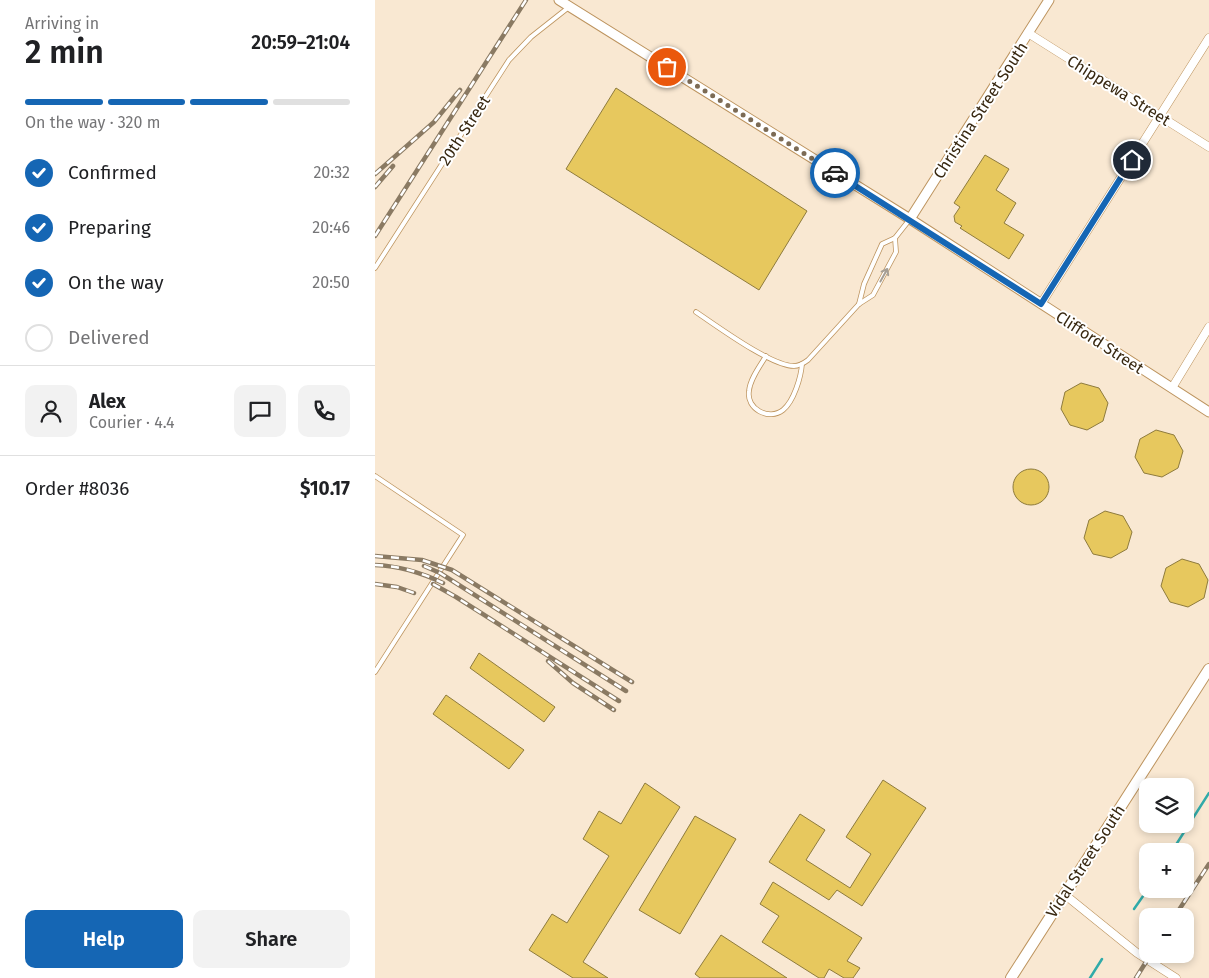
<!DOCTYPE html>
<html lang="en">
<head>
<meta charset="utf-8">
<style>
  :root { --surface:#fff; --page:#f2f2f2; --text:#202124; --muted:#757577; --line:#e0e0e0; --accent:#1566b4 }
  body { margin:0; font-family:"Fira Sans",sans-serif; background:var(--page); color:var(--text); height:100vh; display:flex; flex-direction:column; font-size:19px; white-space:nowrap }
  * { box-sizing:border-box; margin:0 }
  p { font-size:16px; color:var(--muted) }
  .icon { flex:none; width:28px; height:28px; fill:none; stroke:currentColor; stroke-width:2; stroke-linecap:round; stroke-linejoin:round }
  .map { position:relative; flex:1; overflow:hidden }
  .drawer { display:flex; flex-direction:column; background:var(--surface); width:375px }
  .drawer>* { flex:none }
  .fabs { position:absolute; left:764px; top:778px; display:grid; gap:10px }
  .fabs a { display:grid; place-items:center; width:55px; height:55px; border-radius:10px; background:var(--surface); box-shadow:0 2px 8px #0003; font-size:25px }
  .pin { position:absolute; display:grid; place-items:center; width:42px; height:42px; color:#fff; margin:-21px; border:2px solid #fff; border-radius:50%; box-shadow:0 1px 5px #0007 }
  .courier { position:absolute; display:grid; place-items:center; width:50px; height:50px; margin:-25px; border:4px solid #1566b4; border-radius:50%; background:#fff; color:#222; box-shadow:0 1px 6px #0007 }
  .summary em { font-style:normal; font-weight:600 }
  .summary div { display:flex; flex-direction:column-reverse }
  .summary { display:flex; align-items:center; justify-content:space-between; height:85px; padding:0 25px }
  h1 { font-size:32px; font-weight:600; line-height:38px }
  .bar { display:grid; grid-template-columns:repeat(4,1fr); gap:8px 5px; align-content:center; height:60px; padding:0 25px }
  .bar i { height:6px; border-radius:4px; background:var(--line) }
  .bar .current { background:var(--accent) }
  .bar p { grid-column:span 4 }
  .line { display:flex; align-items:center; gap:12px; padding:0 25px; border-top:1px solid var(--line) }
  .line div { flex:1 }
  .round { display:grid; place-items:center; flex:none; width:52px; height:52px; border-radius:10px; background:var(--page) }
  ol { padding:0 25px; list-style:none }
  li { display:flex; align-items:center; gap:15px; height:55px }
  li p { margin-inline-start:auto }
  li .icon { padding:5px; border-radius:50%; background:var(--accent); color:#fff; stroke-width:4 }
  li:last-child { color:var(--muted) }
  li i { width:28px; height:28px; border:2px solid var(--line); border-radius:50% }
  .primary-button { display:flex; gap:10px; margin-top:auto; padding:10px 25px }
  .primary-button a { flex:1; height:58px; border-radius:10px; background:var(--accent); color:#fff; font-size:20px; font-weight:600; line-height:58px; text-align:center }
  .primary-button a+a { background:var(--page); color:var(--text) }
  main { display:flex; flex:1; min-height:0 }
  .map>svg:first-child { display:block }
</style>
</head>
<body>
<main>
<section class="drawer">
<div class="summary"><div><h1>2 min</h1><p>Arriving in</p></div><em>20:59–21:04</em></div>
<div class="bar"><i class="current"></i><i class="current"></i><i class="current"></i><i></i><p>On the way · 320 m</p></div>
<ol>
<li><svg class="icon" aria-label="check" viewBox="0 0 24 24"><path d="M5 12l5 5 9-10"/></svg>Confirmed<p>20:32</p></li>
<li><svg class="icon" aria-label="check" viewBox="0 0 24 24"><path d="M5 12l5 5 9-10"/></svg>Preparing<p>20:46</p></li>
<li><svg class="icon" aria-label="check" viewBox="0 0 24 24"><path d="M5 12l5 5 9-10"/></svg>On the way<p>20:50</p></li>
<li><i></i>Delivered</li>
</ol>
<div class="line" style="height:90px"><a class="round"><svg class="icon" aria-label="person" viewBox="0 0 24 24"><circle cx="12" cy="8" r="4"/><path d="M4 21q1-7 8-7t8 7"/></svg></a><div><b>Alex</b><p>Courier · 4.4</p></div><a class="round"><svg class="icon" aria-label="chat" viewBox="0 0 24 24"><path d="M4 5h16v11H9l-5 4z"/></svg></a><a class="round"><svg class="icon" aria-label="phone" viewBox="0 0 24 24"><path d="M5 4h4l2 5-3 2q2 4 5 5l2-3 5 2v4C11 20 4 13 5 4z"/></svg></a></div>
<div class="line" style="height:65px"><div>Order #8036</div><b>$10.17</b></div>
<div class="primary-button"><a>Help</a><a>Share</a></div>
</section>
<div class="map">
<svg width="834" height="978" viewBox="0 0 834 978">
  <rect width="100%" height="100%" fill="#f9e8d2"/>
  <g fill="none" stroke-linecap="round" stroke-linejoin="round">
    <g stroke="#31aba9" stroke-width="2.5">
      <polyline points="797,851 834,793"/>
      <polyline points="759,909 773,889"/>
      <polyline points="715,978 727,959"/>
    </g>
  </g>
  <g fill="#e7c85e" stroke="#8e7b3d">
    <polygon points="241,88 432,211 384,290 191,169"/>
    <polygon points="610,155 634,169 621,190 641,203 629,223 649,235 634,259 585,228 587,226 580,222 579,216 585,207 579,203"/>
    <polygon points="706,383 724,388 733,403 728,421 712,430 695,425 686,409 690,392"/>
    <polygon points="781,430 799,435 808,451 803,468 787,477 769,473 760,457 765,439"/>
    <circle cx="656" cy="487" r="18"/>
    <polygon points="730,511 748,516 757,532 752,549 736,558 718,554 709,538 714,520"/>
    <polygon points="807,559 824,564 833,580 829,598 813,607 795,602 786,586 791,568"/>
    <polygon points="104,653 180,707 169,722 95,668"/>
    <polygon points="71,695 149,750 134,769 58,714"/>
    <polygon points="508,780 551,808 487,906 462,890 454,900 394,862 425,814 450,830 431,860 475,888 496,854 471,837"/>
    <polygon points="270,783 305,807 208,962 233,978 198,978 154,950 177,914 192,923 234,856 208,839 224,811 246,824"/>
    <polygon points="320,816 361,839 305,934 264,910"/>
    <polygon points="398,882 487,938 472,961 485,968 478,978 469,978 454,969 449,978 444,978 387,942 404,916 385,904"/>
    <polygon points="346,935 412,978 325,978 320,974"/>
  </g>
  <g fill="none" stroke-linecap="round" stroke-linejoin="round">
    <defs>
      <g id="service">
        <polyline points="0,268 134,60 156,37 194,7"/>
        <polyline points="484,304 489,284 507,244 520,238 535,219"/>
        <path d="M321,312C342,326 396,366 419,366C425,366 429,363 433,360L484,304L498,295L521,252L520,238"/>
        <path d="M391,356C385,366 375,379 374,391C371,409 394,421 408,410C419,401 426,377 427,364"/>
        <polyline points="0,476 88,535 0,672"/>
      </g>
      <g id="minor">
        <polyline points="653,33 834,147"/>
        <polyline points="666,304 834,38"/>
        <polyline points="797,388 834,327"/>
        <polyline points="689,894 762,953 801,978"/>
      </g>
      <g id="tertiary">
        <polyline points="184,0 535,219 834,412"/>
        <polyline points="535,219 674,0"/>
      </g>
      <polyline id="secondary" points="636,978 834,669"/>
    </defs>
    <use href="#service" stroke="#bd945f" stroke-width="5.5"/>
    <use href="#minor" stroke="#bd945f" stroke-width="9"/>
    <use href="#tertiary" stroke="#bd945f" stroke-width="11"/>
    <use href="#secondary" stroke="#bd945f" stroke-width="12"/>
    <use href="#service" stroke="#fff" stroke-width="4"/>
    <use href="#minor" stroke="#fff" stroke-width="8"/>
    <use href="#tertiary" stroke="#fff" stroke-width="9"/>
    <use href="#secondary" stroke="#fff" stroke-width="10"/>
    <defs>
      <g id="rail">
        <polyline points="0,174 59,122 85,90"/>
        <polyline points="0,187 18,166"/>
        <polyline points="0,236 151,0"/>
        <polyline points="0,556 47,560 77,570 257,682"/>
        <path d="M0,565C25,566 45,572 68,583"/>
        <polyline points="49,566 65,573 251,691"/>
        <polyline points="0,584 22,587 39,593"/>
        <polyline points="58,584 81,597 244,701"/>
        <polyline points="173,661 198,683 239,710"/>
        <polyline points="800,916 834,864"/>
        <polyline points="761,978 776,954"/>
      </g>
    </defs>
    <use href="#rail" stroke="#8a7a63" stroke-width="4.5"/>
    <use href="#rail" stroke="#fff" stroke-width="2.5" stroke-dasharray="8" stroke-linecap="butt"/>
  </g>
  <defs><path id="oneway-shaft" d="M-6 0H5M1.5-3L5.5 0L1.5 3" fill="none" stroke-width="1.6" stroke-linecap="round" stroke-linejoin="round" transform="scale(1.25)"/></defs>
  <use stroke="#a59e94" href="#oneway-shaft" transform="translate(509 275) rotate(-61)"/>
  <g fill="none" stroke-linecap="round" stroke-linejoin="round">
    <polyline stroke="#7c6b55" stroke-width="5" stroke-dasharray="0 9" points="292,67 460,173"/>
    <polyline stroke="#1566b4" stroke-width="6" points="460,173 666,304 757,160"/>
  </g>
  <g text-anchor="middle" stroke-width="4" stroke-linejoin="round" paint-order="stroke">
    <g font-size="16" fill="#382811" stroke="#fff">
      <text transform="translate(744 90) rotate(32)" y="6">Chippewa Street</text>
      <text transform="translate(605 110) rotate(-57)" y="6">Christina Street South</text>
      <text transform="translate(89 130) rotate(-57)" y="6">20th Street</text>
      <text transform="translate(725 342) rotate(33)" y="6">Clifford Street</text>
      <text transform="translate(710 861) rotate(-57)" y="6">Vidal Street South</text>
    </g>
  </g>
</svg>
<div class="fabs">
<a><svg class="icon" aria-label="layers" viewBox="0 0 24 24"><path d="M12 4l9 5-9 5-9-5zM3 14l9 5 9-5"/></svg></a>
<a>+</a>
<a>−</a>
</div>
<div class="pin" style="left:292px;top:67px;background:#ea580c"><svg class="icon" aria-label="bag" viewBox="0 0 24 24"><path d="M5 8h14l-1 12H6zM9 8a3 3 0 0 1 6 0"/></svg></div>
<div class="pin" style="left:757px;top:160px;background:#1f2937"><svg class="icon" aria-label="home" viewBox="0 0 24 24"><path d="M3 11l9-7 9 7M6 9v11h12V9"/></svg></div>
<div class="courier" style="left:460px;top:173px"><svg class="icon" aria-label="car" viewBox="0 0 24 24"><path d="M5 17H2v-5l4-1 3-4h7l3 4 3 1v5h-3M9 17h6M6 11h13"/><circle cx="7" cy="17" r="2"/><circle cx="17" cy="17" r="2"/></svg></div>
</div>
</main>
</body>
</html>
